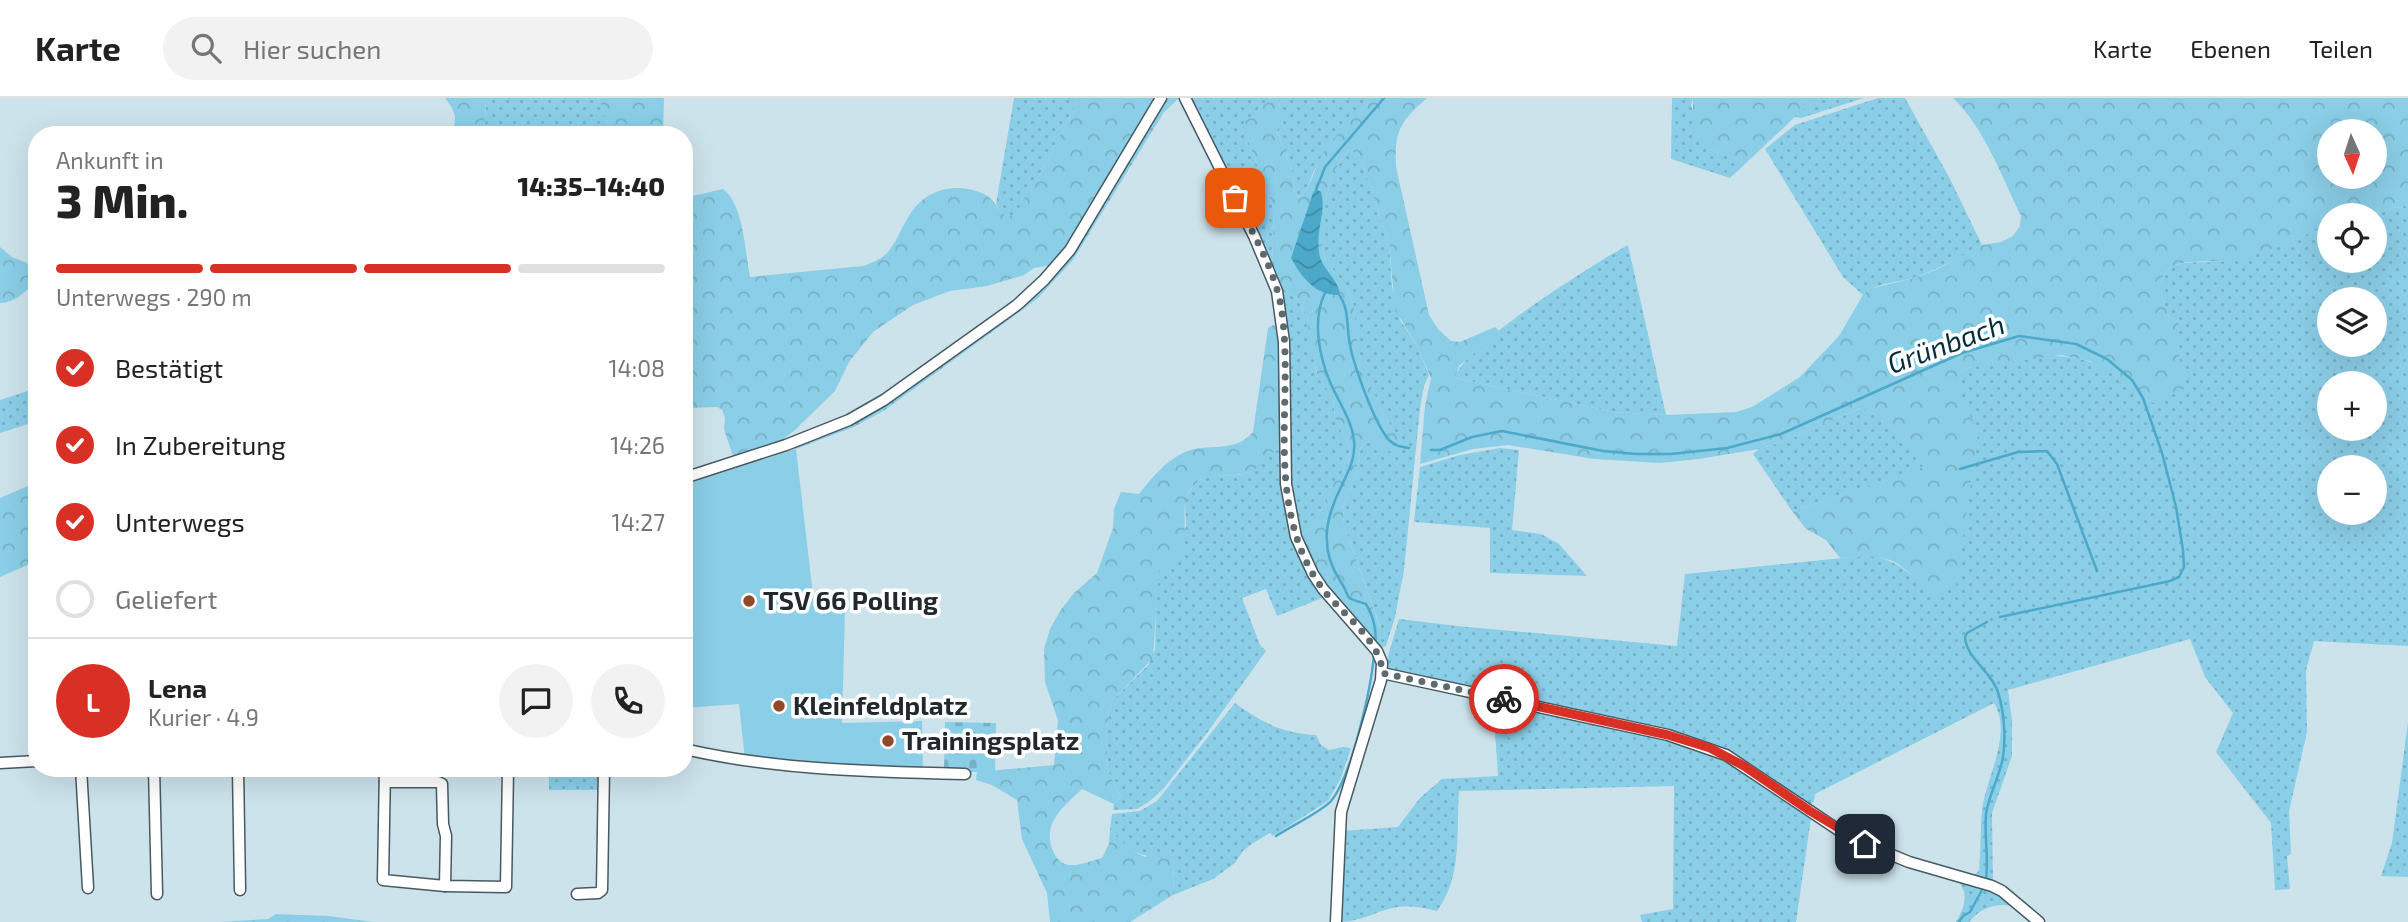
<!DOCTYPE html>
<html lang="de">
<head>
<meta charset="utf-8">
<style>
  :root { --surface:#fff; --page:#f2f2f2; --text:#222; --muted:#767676; --line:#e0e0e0; --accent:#d93025 }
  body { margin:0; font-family:"Exo 2",sans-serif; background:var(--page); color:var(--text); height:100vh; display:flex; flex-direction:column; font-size:26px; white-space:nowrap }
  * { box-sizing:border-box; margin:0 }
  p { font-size:23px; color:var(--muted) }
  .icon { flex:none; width:38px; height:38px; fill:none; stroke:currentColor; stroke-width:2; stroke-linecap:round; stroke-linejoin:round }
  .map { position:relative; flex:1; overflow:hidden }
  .drawer { position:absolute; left:28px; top:28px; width:665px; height:651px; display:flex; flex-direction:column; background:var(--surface); border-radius:28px; box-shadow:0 7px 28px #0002 }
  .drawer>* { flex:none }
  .needle { width:46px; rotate:177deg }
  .buttons { position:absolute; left:2317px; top:21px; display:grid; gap:14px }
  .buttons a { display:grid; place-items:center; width:70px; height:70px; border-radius:50%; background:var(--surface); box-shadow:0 7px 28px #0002; font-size:35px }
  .pin { position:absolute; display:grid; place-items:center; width:60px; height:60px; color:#fff; margin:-30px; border-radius:14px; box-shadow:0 4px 10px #0006 }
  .courier { position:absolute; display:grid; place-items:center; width:70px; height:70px; margin:-35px; border:5px solid #d93025; border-radius:50%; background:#fff; color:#222; box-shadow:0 2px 9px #0007 }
  .head em { font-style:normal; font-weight:800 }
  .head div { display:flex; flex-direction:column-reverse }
  .head { display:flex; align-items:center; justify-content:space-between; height:119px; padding:0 28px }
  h1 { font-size:46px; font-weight:800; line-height:52px }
  .bar { display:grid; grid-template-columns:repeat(4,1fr); gap:10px 7px; align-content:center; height:84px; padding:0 28px }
  .bar i { height:9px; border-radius:5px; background:var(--line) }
  .bar .on { background:var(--accent) }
  .bar p { grid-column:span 4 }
  .line { display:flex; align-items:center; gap:18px; padding:0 28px; border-top:2px solid var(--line) }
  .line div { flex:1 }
  .round { display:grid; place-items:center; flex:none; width:74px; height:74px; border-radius:37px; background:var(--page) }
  ol { padding:0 28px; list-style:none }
  li { display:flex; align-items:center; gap:21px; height:77px }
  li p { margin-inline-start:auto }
  li .icon { padding:7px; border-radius:50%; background:var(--accent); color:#fff; stroke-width:4 }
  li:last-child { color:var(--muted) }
  li i { width:38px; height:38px; border:4px solid var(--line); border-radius:50% }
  header { display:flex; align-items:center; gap:42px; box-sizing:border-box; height:98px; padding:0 35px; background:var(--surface); border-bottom:2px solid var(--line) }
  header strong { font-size:33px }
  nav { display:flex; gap:38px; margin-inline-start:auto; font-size:24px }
  .search { width:490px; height:63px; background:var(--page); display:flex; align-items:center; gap:18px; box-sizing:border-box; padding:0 24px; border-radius:38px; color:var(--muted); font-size:26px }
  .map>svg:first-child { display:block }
</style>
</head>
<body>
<header>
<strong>Karte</strong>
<div class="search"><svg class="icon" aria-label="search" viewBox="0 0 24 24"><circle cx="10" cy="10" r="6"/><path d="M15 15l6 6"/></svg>Hier suchen</div>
<nav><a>Karte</a><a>Ebenen</a><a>Teilen</a></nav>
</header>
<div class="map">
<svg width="2408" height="824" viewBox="0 0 2408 824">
  <defs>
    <pattern id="grass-dots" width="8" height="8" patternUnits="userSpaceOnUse" patternTransform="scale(1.75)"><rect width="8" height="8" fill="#8bcee7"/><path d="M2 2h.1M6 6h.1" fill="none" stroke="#78b1c6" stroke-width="1.8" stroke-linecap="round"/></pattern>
    <pattern id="forest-crowns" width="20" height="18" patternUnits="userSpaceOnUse" patternTransform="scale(1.75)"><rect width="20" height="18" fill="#8bcee7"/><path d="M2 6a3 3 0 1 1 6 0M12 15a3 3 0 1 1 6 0" fill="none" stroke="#78b1c6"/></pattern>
    <pattern id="cemetery-stones" width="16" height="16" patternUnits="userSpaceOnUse" patternTransform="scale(1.75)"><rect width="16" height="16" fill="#8bcee7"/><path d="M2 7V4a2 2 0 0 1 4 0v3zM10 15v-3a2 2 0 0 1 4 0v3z" fill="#78b1c6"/></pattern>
    <pattern id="water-waves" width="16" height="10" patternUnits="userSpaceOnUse" patternTransform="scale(1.75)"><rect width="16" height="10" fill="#4da9c9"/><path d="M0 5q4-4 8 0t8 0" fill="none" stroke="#408aa3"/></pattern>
  </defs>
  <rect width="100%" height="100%" fill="#cde3ec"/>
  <g fill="url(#grass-dots)" fill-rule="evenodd">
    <polygon points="486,0 598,0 606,20 609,37 484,37"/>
    <polygon points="1014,0 1077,0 1074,11 1039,78 1015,117 1007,118 1002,116 996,106"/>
    <polygon points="1168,0 1180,0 1181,2 1178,1 1164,14 1073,162 1037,201 885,312 854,329 796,351 791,349 841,329 1034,197"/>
    <polygon points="1189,0 1272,0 1246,23 1250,48 1274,111 1272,169"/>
    <path d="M1276,0H1373C1352,21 1329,44 1315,71C1309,82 1309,91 1299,100L1295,95L1293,76L1277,33C1281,23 1284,9 1276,0Z"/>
    <polygon points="1672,0 1693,0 1691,7 1707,51 1733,59 1745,66 1730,80 1671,61"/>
    <polygon points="1815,0 1864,0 1801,20 1794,19"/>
    <path d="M1878,0H1905L1949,79L1982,147C1961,159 1939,171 1916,179C1899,185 1876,184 1863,197L1843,179L1765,51L1795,27Z"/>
    <polygon points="1349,52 1356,53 1361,60 1389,145 1392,188 1400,222 1416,246 1429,277 1424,288 1420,310 1404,472 1395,519 1386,548 1378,550 1373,543 1381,531 1344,427 1343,410 1356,376 1361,348 1370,342 1402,353 1402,346 1380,310 1357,253 1354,208 1346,189 1325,161 1322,149 1322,121 1332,76"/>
    <path d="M2408,107V548L2314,543L2306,572L2307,634L2289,713L2291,756L2287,758L2290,791L2275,792L2271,725L2216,654L2233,615L2205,579L2190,541L2008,592L2012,623V658L1992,715L1993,781L1991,783L1972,778L1979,773C1981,753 1980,733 1982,712C1986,679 2013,637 1994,605L1815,696L1814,703L1809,708L1716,649L1695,641L1390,574L1386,565L1399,521L1457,528L1677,548L1685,476L1872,457C1900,464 1913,477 1932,497L1978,336L1956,287L1959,275L1966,270C2015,262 2073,244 2115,278C2124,285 2131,293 2139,301L2179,265L2175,243L2179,223L2169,219C2163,203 2153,181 2172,169C2183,162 2202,165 2215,164C2254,161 2292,141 2329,128V163H2375V117H2360ZM2329,201H2375V247H2329ZM2329,285H2375V331H2329ZM2329,369H2375V415H2329Z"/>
    <path d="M1628,147L1666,317L1614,314L1455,280C1462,248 1595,165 1628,147Z"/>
    <polygon points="1279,188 1298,202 1307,217 1315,269 1318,280 1333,298 1335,320 1349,348 1350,359 1347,368 1336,382 1314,427 1301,437 1290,398"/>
    <polygon points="37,290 37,323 0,335 0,302"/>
    <path d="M1860,310C1888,319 1906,346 1924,369L1792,413L1753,356L1759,351L1782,344Z"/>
    <polygon points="1281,344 1284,398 1325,499 1277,518 1266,491 1242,500 1260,547 1266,553 1207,635 1164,690 1150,703 1137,711 1113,712 1114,706 1121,699 1108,673 1106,640 1109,613 1114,601 1148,567 1155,552 1157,480 1158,473 1172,464 1186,429 1185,401 1195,385 1209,378 1239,377 1252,373"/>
    <polygon points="1500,350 1519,352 1512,432 1541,436 1559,446 1587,478 1490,475 1490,430 1414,424 1420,369 1460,357"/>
    <path d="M1493,603L1670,641L1698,650L1739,668L1811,720L1796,824H1642L1640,817L1673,811L1674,688L1459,693C1456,735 1463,777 1437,813C1424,810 1411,807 1398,809C1378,812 1361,824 1340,824L1342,733L1398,729L1420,700L1442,681L1498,678Z"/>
    <path d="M1235,605C1263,625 1281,635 1316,637L1321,647L1329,652L1343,649L1351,650L1341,680L1328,703L1273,738L1270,735L1253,745L1243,753L1235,765L1213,781L1173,797L1174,762C1143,759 1131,756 1110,732L1112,716L1140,713L1157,703Z"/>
    <polygon points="2408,624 2408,779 2381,778 2392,745"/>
    <polygon points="549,670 599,670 598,692 549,692"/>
    <path d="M1958,783L1993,793L2014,808C1995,805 1982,809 1969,824H1956C1964,810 1970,797 1958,783Z"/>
  </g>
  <g fill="url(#forest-crowns)" fill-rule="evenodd">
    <path d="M445,0H486L484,37H451C458,20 456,14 445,0Z"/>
    <polygon points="598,0 664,0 663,37 609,37 606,20"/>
    <path d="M1077,0H1157L1068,147L1052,167L1034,170L1024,177L987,188L950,193L913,207L873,234L849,264L835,293L795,332L782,342L733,358L724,331L725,320L722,312L717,309L686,310L684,100L723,91C744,107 745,154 750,179L863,168C872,165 880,162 887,155C897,144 901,130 909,118C924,91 957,83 984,96C995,101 997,113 1007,118L1014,117L1039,78L1074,11Z"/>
    <path d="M1272,0H1276C1284,10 1282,22 1277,33L1293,76L1295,95L1299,100C1312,88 1314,70 1323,55C1337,35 1356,17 1373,0H1427C1401,23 1394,32 1396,69L1429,217L1438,231L1451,243L1460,244L1495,229L1500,234L1459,268L1455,280L1614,314L1667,317L1736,314L1752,309L1800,279L1839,238L1863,197L1869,191L1914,180L1938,171L1982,147L2001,144L2013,138L2020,128L2021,118C2002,79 1985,31 1953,0H2408V107L2360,117H2329V128C2300,138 2267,155 2237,162C2218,166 2187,160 2172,169C2153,181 2163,203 2169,219L2179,223L2176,243L2186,290L2153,305L2139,301L2114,277L2089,263L2061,257L1966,270L1959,275L1957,287L1978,335L1956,488L1942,496L1932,498C1897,460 1891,455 1840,460L1826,442L1806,431L1792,413L1923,369C1906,346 1888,319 1860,310L1782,344L1759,351L1699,361L1660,365L1594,361L1508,347L1473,351L1420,366L1425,308L1431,280L1416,246L1395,212L1389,145L1361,60L1356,53L1349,52L1332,76L1322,121V149L1325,161L1346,189L1354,208L1358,253L1380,310L1402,346V353L1394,356L1370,342L1361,348L1356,376L1343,410L1344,427L1381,532L1373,543L1318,478L1301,437L1314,427L1336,381L1347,368L1350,359L1349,348L1335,320L1333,298L1318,280L1310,246L1307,217L1298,202L1279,188L1272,169L1274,111L1250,48L1245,23ZM2329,33H2375V79H2329Z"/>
    <polygon points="1693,0 1815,0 1745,66 1733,59 1707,51 1699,45 1693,20"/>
    <path d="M0,149L12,159L37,169V184C23,193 19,204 0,205Z"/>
    <path d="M1273,227L1279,228L1281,344C1273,354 1262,369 1249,374C1231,381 1207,372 1193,388C1174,409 1197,444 1172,464C1168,468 1163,470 1159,473L1153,560L1114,601L1109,613L1106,640L1108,673L1121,699L1114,706L1082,691C1063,709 1040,727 1054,755C1057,761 1063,767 1070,767C1080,768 1093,762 1102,760L1109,746L1110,732C1120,743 1132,753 1145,759L1151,757L1170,758L1174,763L1173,797L1130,824H1050L1047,795L1022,741L1017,702L992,687L976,682L977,674L1054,667L1058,622L1045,584L1044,551L1050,531L1060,513L1074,495L1097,475L1113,430L1114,411L1121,394L1139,396C1152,380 1164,364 1183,355C1208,343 1233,357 1253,334L1268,230Z"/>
    <polygon points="37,384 37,463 0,479 0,400"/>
    <polygon points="276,816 328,818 374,824 218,824 268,821"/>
  </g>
  <polygon fill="url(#cemetery-stones)" points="945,624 996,625 995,674 944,674"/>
  <polygon fill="#8bcee7" points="796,351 815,514 845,513 842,625 922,623 923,670 835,667 745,661 739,606 684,610 684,494 688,493 684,464 684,387"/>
  <path fill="url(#water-waves)" d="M1316,91L1321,94C1327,114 1314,135 1320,159C1324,173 1339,182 1340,197C1316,198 1302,180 1291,160L1313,95Z"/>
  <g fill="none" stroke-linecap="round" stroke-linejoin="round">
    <g stroke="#4da9c9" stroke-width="2.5">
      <polyline points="1316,92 1325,69 1384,0"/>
      <path d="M1325,195C1312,221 1319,258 1330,284C1338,303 1352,322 1354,343C1356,360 1348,374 1341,389C1325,421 1319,452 1341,484C1353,503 1341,498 1366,506C1374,519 1377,532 1375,547"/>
      <path d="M1338,195C1350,211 1346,228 1350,247C1354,268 1375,327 1389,342C1395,348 1401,349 1409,350"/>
      <polyline points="1431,352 1440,352 1472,339 1502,333 1603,353 1636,356 1671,356 1727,350 1781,336 1962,255 2019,238 2076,246 2107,261 2132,282 2143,300 2162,355 2176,409 2183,452 2184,469 2179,479 2170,483 2000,519"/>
      <polyline points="1960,371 2018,354 2047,353 2057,366 2097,473"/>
      <path d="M1276,738C1291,728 1321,714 1331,703C1352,678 1371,590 1374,557"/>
      <path d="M1986,781C1989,760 1984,738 1986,716C1989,696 2000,678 2003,659C2006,639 2004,613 1998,594C1992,574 1966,560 1965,539L1967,535L1987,524"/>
      <polyline points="1959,824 1963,818 1970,814 1982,792"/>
    </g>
    <defs>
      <g id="minor">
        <polyline points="1185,0 1254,138 1277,193 1284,244 1286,386 1296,439 1313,476 1323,491 1377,553 1382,565 1381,582 1341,714 1336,824"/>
        <polyline points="684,380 786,347 849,322 884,302 1017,207 1044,182 1070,152 1161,0"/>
        <polyline points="1382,575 1668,637 1726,657 1846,737 1865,746 1909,764 1992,788 2002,793 2039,824"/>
        <path d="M684,651C776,672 872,674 965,676"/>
        <polyline points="0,665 37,663"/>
        <polyline points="81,670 88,790"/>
        <polyline points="154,670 157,796"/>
        <polyline points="238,670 240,792"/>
        <polyline points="385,670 383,782 445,788 506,789 508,670"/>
        <polyline points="385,684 438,684 442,686 443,726 446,738 445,788"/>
        <polyline points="577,796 598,795 602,792 604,670"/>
      </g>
    </defs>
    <use href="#minor" stroke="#475a61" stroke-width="13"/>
    <use href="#minor" stroke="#fff" stroke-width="10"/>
  </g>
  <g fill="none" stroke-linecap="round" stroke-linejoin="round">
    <path stroke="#5d6a6f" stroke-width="7" stroke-dasharray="0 12.6" d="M1235,100C1252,134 1274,170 1281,208C1293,284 1273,363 1296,437C1302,458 1312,477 1325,494C1343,516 1383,546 1382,575L1504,601"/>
    <polyline stroke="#d93025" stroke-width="9" points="1504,601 1668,637 1710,650 1744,668 1810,713 1865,746"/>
  </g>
  <g fill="#914927" stroke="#fff" stroke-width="2.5">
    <circle cx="749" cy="503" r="7"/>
    <circle cx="779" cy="608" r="7"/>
    <circle cx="888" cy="643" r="7"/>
  </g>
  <g text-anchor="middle" stroke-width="7" stroke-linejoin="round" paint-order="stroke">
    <g font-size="26" font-weight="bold" fill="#21292c" stroke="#fff" text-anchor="start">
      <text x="763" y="512">TSV 66 Polling</text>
      <text x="793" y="617">Kleinfeldplatz</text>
      <text x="902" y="652">Trainingsplatz</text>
    </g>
    <g font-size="28" font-style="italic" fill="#032f3d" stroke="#fff">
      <text transform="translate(1946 246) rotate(-20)" y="10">Grünbach</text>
    </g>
  </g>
</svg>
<div class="buttons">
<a><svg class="needle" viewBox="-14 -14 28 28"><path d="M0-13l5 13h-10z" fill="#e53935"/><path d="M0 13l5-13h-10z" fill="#767676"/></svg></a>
<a><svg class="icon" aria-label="locate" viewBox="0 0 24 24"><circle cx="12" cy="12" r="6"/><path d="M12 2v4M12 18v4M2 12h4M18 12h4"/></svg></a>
<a><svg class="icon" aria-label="layers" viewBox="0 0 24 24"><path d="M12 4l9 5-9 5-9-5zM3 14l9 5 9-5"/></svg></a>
<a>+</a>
<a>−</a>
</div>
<div class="pin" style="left:1235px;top:100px;background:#ea580c"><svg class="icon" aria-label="bag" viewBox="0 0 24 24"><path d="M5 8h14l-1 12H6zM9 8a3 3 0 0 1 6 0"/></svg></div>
<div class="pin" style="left:1865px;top:746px;background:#1f2937"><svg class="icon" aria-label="home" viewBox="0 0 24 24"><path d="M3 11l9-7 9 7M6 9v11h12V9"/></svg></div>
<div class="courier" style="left:1504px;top:601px"><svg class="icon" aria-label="bike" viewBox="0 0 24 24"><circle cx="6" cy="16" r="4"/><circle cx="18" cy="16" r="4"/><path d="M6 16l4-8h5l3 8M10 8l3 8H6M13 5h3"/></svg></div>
<section class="drawer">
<div class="head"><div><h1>3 Min.</h1><p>Ankunft in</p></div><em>14:35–14:40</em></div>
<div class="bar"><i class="on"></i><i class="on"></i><i class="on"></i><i></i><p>Unterwegs · 290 m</p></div>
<ol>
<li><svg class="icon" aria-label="check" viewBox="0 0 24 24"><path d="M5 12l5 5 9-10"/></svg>Bestätigt<p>14:08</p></li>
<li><svg class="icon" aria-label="check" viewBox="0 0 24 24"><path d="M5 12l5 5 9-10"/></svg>In Zubereitung<p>14:26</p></li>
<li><svg class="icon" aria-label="check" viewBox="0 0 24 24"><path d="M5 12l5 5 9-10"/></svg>Unterwegs<p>14:27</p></li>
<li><i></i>Geliefert</li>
</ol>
<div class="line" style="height:126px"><b class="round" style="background:var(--accent);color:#fff">L</b><div><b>Lena</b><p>Kurier · 4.9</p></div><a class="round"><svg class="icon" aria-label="chat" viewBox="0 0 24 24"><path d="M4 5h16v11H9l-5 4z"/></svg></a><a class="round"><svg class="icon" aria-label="phone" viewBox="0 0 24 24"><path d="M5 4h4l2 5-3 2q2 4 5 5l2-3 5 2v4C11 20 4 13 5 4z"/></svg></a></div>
</section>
</div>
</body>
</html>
